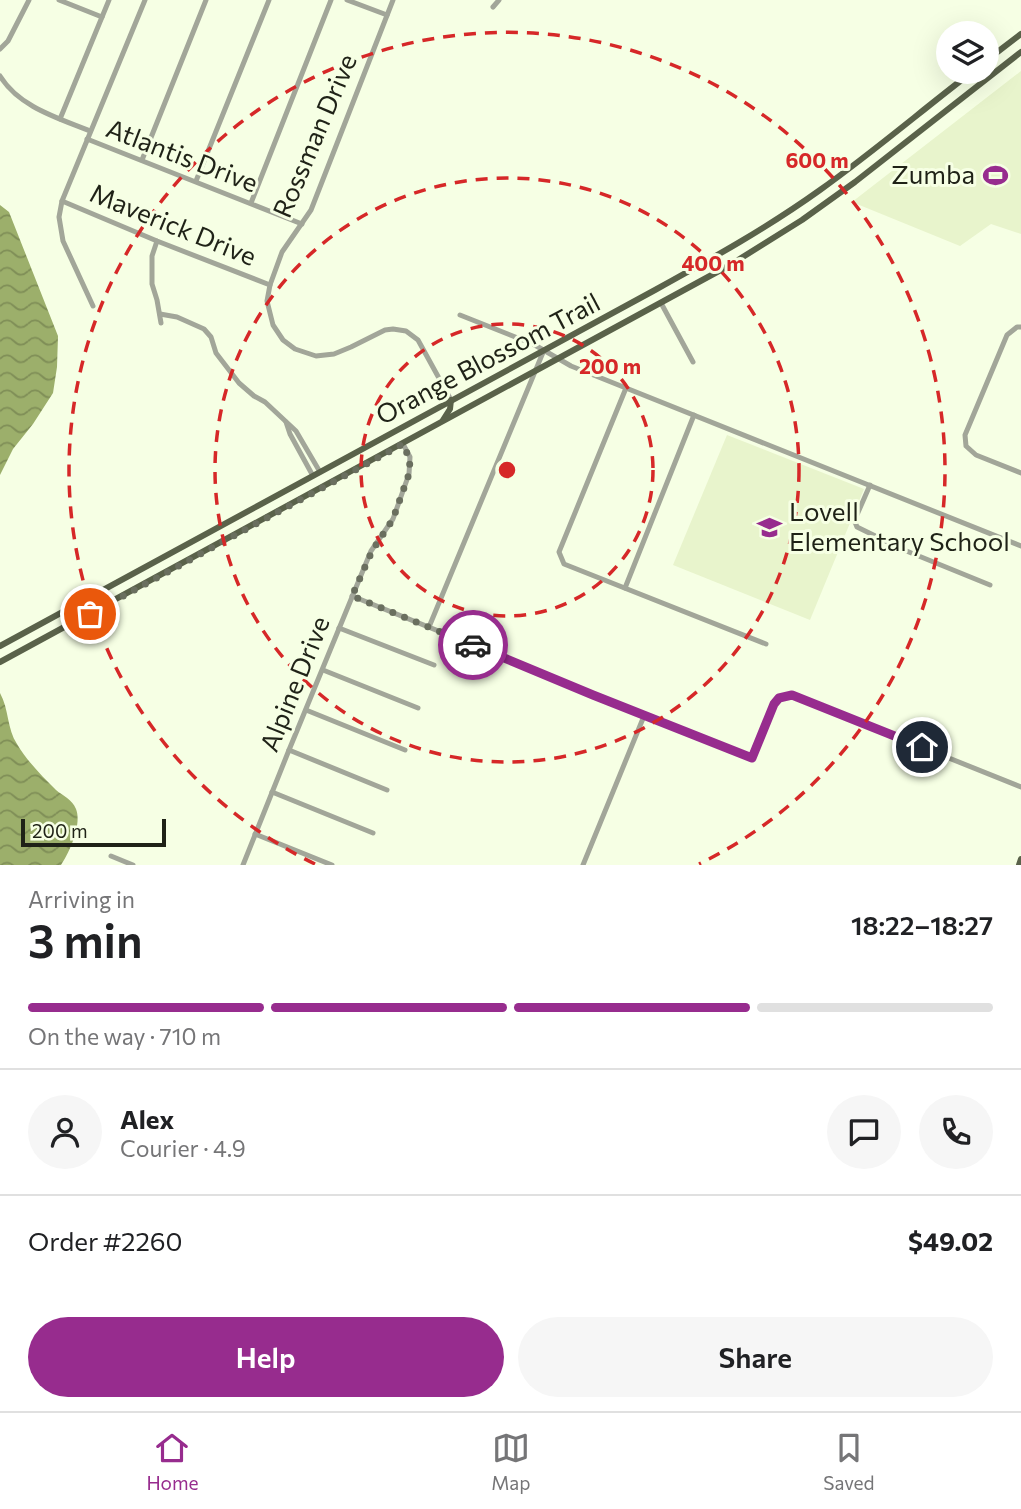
<!DOCTYPE html>
<html lang="en">
<head>
<meta charset="utf-8">
<style>
  :root { --surface:#fff; --page:#f6f6f6; --text:#202124; --muted:#757577; --line:#e0e0e0; --accent:#972c8e }
  body { margin:0; font-family:Commissioner,sans-serif; background:var(--page); color:var(--text); height:100vh; display:flex; flex-direction:column; font-size:26px; white-space:nowrap }
  * { box-sizing:border-box; margin:0 }
  p { font-size:23px; color:var(--muted) }
  .icon { flex:none; width:38px; height:38px; fill:none; stroke:currentColor; stroke-width:2; stroke-linecap:round; stroke-linejoin:round }
  .map { position:relative; height:865px; overflow:hidden }
  .details { display:flex; flex-direction:column; background:var(--surface); flex:1 }
  .details>* { flex:none }
  .tools { position:absolute; left:936px; top:21px; display:grid; gap:14px }
  .tools a { display:grid; place-items:center; width:63px; height:63px; border-radius:50%; background:var(--surface); box-shadow:0 7px 28px #0002; font-size:35px }
  .scale { position:absolute; left:21px; bottom:18px; width:145px; box-sizing:border-box; padding-left:7px; border:4px solid #1f2217; border-top:0; font-size:19px; line-height:24px; white-space:nowrap; color:#1f2217; -webkit-text-stroke:5px #f6ffe4; paint-order:stroke }
  .pin { position:absolute; display:grid; place-items:center; width:60px; height:60px; color:#fff; margin:-30px; border:4px solid #fff; border-radius:50%; box-shadow:0 2px 7px #0007 }
  .courier { position:absolute; display:grid; place-items:center; width:70px; height:70px; margin:-35px; border:5px solid #972c8e; border-radius:50%; background:#fff; color:#222; box-shadow:0 2px 9px #0007 }
  .overview em { font-style:normal; font-weight:600 }
  .overview div { display:flex; flex-direction:column-reverse }
  .overview { display:flex; align-items:center; justify-content:space-between; height:119px; padding:0 28px }
  h1 { font-size:46px; font-weight:600; line-height:52px }
  .bar { display:grid; grid-template-columns:repeat(4,1fr); gap:10px 7px; align-content:center; height:84px; padding:0 28px }
  .bar i { height:9px; border-radius:5px; background:var(--line) }
  .bar .active { background:var(--accent) }
  .bar p { grid-column:span 4 }
  .line { display:flex; align-items:center; gap:18px; padding:0 28px; border-top:2px solid var(--line) }
  .line div { flex:1 }
  .round { display:grid; place-items:center; flex:none; width:74px; height:74px; border-radius:37px; background:var(--page) }
  .primary-button { display:flex; gap:14px; margin-top:auto; padding:14px 28px }
  .primary-button a { flex:1; height:80px; border-radius:42px; background:var(--accent); color:#fff; font-size:28px; font-weight:600; line-height:80px; text-align:center }
  .primary-button a+a { background:var(--page); color:var(--text) }
  .tab-bar { display:flex; justify-content:space-around; align-items:center; height:98px; border-top:2px solid var(--line); background:var(--surface); font-size:19px; color:var(--muted) }
  .tab-bar a { display:grid; justify-items:center; gap:4px }
  .tab-bar .active { color:var(--accent) }
  .map>svg:first-child { display:block }
</style>
</head>
<body>
<div class="map">
<svg width="1021" height="865" viewBox="0 0 1021 865">
  <defs>
    <pattern id="water-waves" width="16" height="10" patternUnits="userSpaceOnUse" patternTransform="scale(1.75)"><rect width="16" height="10" fill="#9caf6b"/><path d="M0 5q4-4 8 0t8 0" fill="none" stroke="#7f8e57"/></pattern>
  </defs>
  <rect width="100%" height="100%" fill="#f6ffe4"/>
  <g fill="#e8f4cc">
    <polygon points="1021,71 1021,234 991,224 960,246 852,202"/>
    <polygon points="727,435 864,489 810,620 673,565"/>
  </g>
  <g fill="url(#water-waves)">
    <polygon points="0,205 9,212 58,336 57,367 53,393 33,424 13,449 0,475"/>
    <path d="M0,693C9,709 7,729 17,744C27,761 42,776 56,790C63,796 72,799 76,809C82,824 70,852 61,865H0Z"/>
  </g>
  <g fill="none" stroke-linecap="round" stroke-linejoin="round">
    <g stroke="#a2a699" stroke-width="5">
      <polyline points="59,0 102,17"/>
      <polyline points="347,0 387,15"/>
      <polyline points="393,0 311,210 282,252 270,285 267,301 273,325 283,340 295,349 316,356 334,354 351,347 385,330 393,329 406,331 418,340 451,400"/>
      <polyline points="493,7 499,0"/>
      <polyline points="0,49 8,41 29,0"/>
      <path d="M0,76C19,107 58,118 90,131"/>
      <polyline points="60,119 109,0"/>
      <polyline points="87,139 302,224"/>
      <polyline points="142,160 206,0"/>
      <polyline points="196,181 269,0"/>
      <polyline points="62,201 157,241 270,285"/>
      <polyline points="251,203 331,0"/>
      <polyline points="157,241 152,256 152,284 157,300 161,323"/>
      <polyline points="661,303 693,362"/>
      <polyline points="93,306 63,241 59,217 62,201 145,0"/>
      <polyline points="160,314 177,317 204,329 211,337 216,353 239,383 254,396 265,402 296,431 320,472"/>
      <polyline points="460,315 533,344 571,366 1021,546"/>
      <polyline points="1021,327 1017,327 1007,335 965,435 966,446 976,455 1021,473"/>
      <polyline points="626,388 559,552 564,564 766,644"/>
      <polyline points="286,422 290,434 313,476"/>
      <polyline points="870,485 856,517 855,522 857,527 904,550 990,585"/>
      <polyline points="625,588 694,415"/>
      <polyline points="352,596 752,758 774,704 778,698 792,695 1021,787"/>
      <polyline points="429,627 544,350"/>
      <polyline points="339,628 434,665"/>
      <polyline points="323,670 418,708"/>
      <polyline points="306,710 405,750"/>
      <polyline points="289,750 387,790"/>
      <polyline points="272,792 373,833"/>
      <polyline points="255,834 332,865"/>
      <polyline points="111,856 133,865"/>
      <polyline points="243,865 289,750 371,551 393,519 409,474 410,457 403,444"/>
      <polyline points="583,865 644,716"/>
    </g>
    <g stroke="#5a624a" stroke-width="6">
      <polyline points="987,60 1021,34"/>
      <polyline points="443,420 450,409 451,400"/>
      <path d="M0,646L655,290C711,259 767,228 820,190C872,153 921,111 972,72"/>
      <polyline points="0,662 730,265 802,220 855,182 1021,52"/>
      <polyline points="1019,865 1021,859"/>
    </g>
  </g>
  <g fill="none" stroke-linecap="round" stroke-linejoin="round">
    <polyline stroke="#6a6f5f" stroke-width="7" stroke-dasharray="0 12.6" points="90,614 403,444 410,460 409,474 393,519 372,551 352,596 473,645"/>
    <polyline stroke="#972c8e" stroke-width="9" points="473,645 593,695 752,758 774,704 779,698 792,695 922,747"/>
  </g>
  <g fill="none" stroke="#d62828" stroke-width="3.5" stroke-dasharray="12 9">
    <circle cx="507" cy="470" r="146"/>
    <circle cx="507" cy="470" r="292"/>
    <path d="M315 864A438 438 0 1 1 699 864"/>
  </g>
  <defs>
    <symbol id="stadium-bare" viewBox="-9 -9 18 18"><path d="M0-5a6.5 5 0 1 0 0 10a6.5 5 0 1 0 0-10ZM-3.5-1.8h7v3.6h-7Z" fill="#972c8e" stroke="#f6ffe4" stroke-width="2.5" paint-order="stroke"/></symbol>
    <symbol id="school-bare" viewBox="-9 -9 18 18"><path d="M0-5L7-2L0 1L-7-2ZM-4 1L0 2.5L4 1V4Q0 6-4 4Z" fill="#972c8e" stroke="#f6ffe4" stroke-width="2.5" paint-order="stroke"/></symbol>
  </defs>
  <g fill-rule="evenodd">
    <use href="#stadium-bare" x="978" y="158" width="35" height="35"/>
    <use href="#school-bare" x="752" y="510" width="35" height="35"/>
  </g>
  <g text-anchor="middle" stroke-width="6" stroke-linejoin="round" paint-order="stroke">
    <g font-size="26" fill="#1f2217" stroke="#f6ffe4">
      <text transform="translate(315 136) rotate(-67)" y="9">Rossman Drive</text>
      <text transform="translate(182 156) rotate(21)" y="9">Atlantis Drive</text>
      <text transform="translate(173 225) rotate(22)" y="9">Maverick Drive</text>
      <text transform="translate(488 359) rotate(-28)" y="9">Orange Blossom Trail</text>
      <text transform="translate(295 684) rotate(-68)" y="9">Alpine Drive</text>
    </g>
    <g font-size="26" fill="#1f2217" stroke="#f6ffe4" text-anchor="end">
      <text x="975" y="184">Zumba</text>
      <text x="789" y="521" text-anchor="start">Lovell<tspan x="789" dy="30">Elementary School</tspan></text>
    </g>
  </g>
  <circle cx="507" cy="470" r="10" fill="#d62828" stroke="#f6ffe4" stroke-width="3.5"/>
  <g font-size="21" text-anchor="middle" font-weight="bold" fill="#d62828" stroke="#f6ffe4" stroke-width="6" stroke-linejoin="round" paint-order="stroke">
    <text x="817" y="168">600 m</text>
    <text x="713" y="271">400 m</text>
    <text x="610" y="374">200 m</text>
  </g>
</svg>
<div class="tools">
<a><svg class="icon" aria-label="layers" viewBox="0 0 24 24"><path d="M12 4l9 5-9 5-9-5zM3 14l9 5 9-5"/></svg></a>
</div>
<div class="scale">200 m</div>
<div class="pin" style="left:90px;top:614px;background:#ea580c"><svg class="icon" aria-label="bag" viewBox="0 0 24 24"><path d="M5 8h14l-1 12H6zM9 8a3 3 0 0 1 6 0"/></svg></div>
<div class="pin" style="left:922px;top:747px;background:#1f2937"><svg class="icon" aria-label="home" viewBox="0 0 24 24"><path d="M3 11l9-7 9 7M6 9v11h12V9"/></svg></div>
<div class="courier" style="left:473px;top:645px"><svg class="icon" aria-label="car" viewBox="0 0 24 24"><path d="M5 17H2v-5l4-1 3-4h7l3 4 3 1v5h-3M9 17h6M6 11h13"/><circle cx="7" cy="17" r="2"/><circle cx="17" cy="17" r="2"/></svg></div>
</div>
<section class="details">
<div class="overview"><div><h1>3 min</h1><p>Arriving in</p></div><em>18:22–18:27</em></div>
<div class="bar"><i class="active"></i><i class="active"></i><i class="active"></i><i></i><p>On the way · 710 m</p></div>
<div class="line" style="height:126px"><a class="round"><svg class="icon" aria-label="person" viewBox="0 0 24 24"><circle cx="12" cy="8" r="4"/><path d="M4 21q1-7 8-7t8 7"/></svg></a><div><b>Alex</b><p>Courier · 4.9</p></div><a class="round"><svg class="icon" aria-label="chat" viewBox="0 0 24 24"><path d="M4 5h16v11H9l-5 4z"/></svg></a><a class="round"><svg class="icon" aria-label="phone" viewBox="0 0 24 24"><path d="M5 4h4l2 5-3 2q2 4 5 5l2-3 5 2v4C11 20 4 13 5 4z"/></svg></a></div>
<div class="line" style="height:91px"><div>Order #2260</div><b>$49.02</b></div>
<div class="primary-button"><a>Help</a><a>Share</a></div>
</section>
<nav class="tab-bar">
<a class="active"><svg class="icon" aria-label="home" viewBox="0 0 24 24"><path d="M3 11l9-7 9 7M6 9v11h12V9"/></svg>Home</a>
<a><svg class="icon" aria-label="map" viewBox="0 0 24 24"><path d="M3 6l6-2 6 2 6-2v14l-6 2-6-2-6 2zM9 4v14M15 6v14"/></svg>Map</a>
<a><svg class="icon" aria-label="saved" viewBox="0 0 24 24"><path d="M7 4h10v16l-5-4-5 4z"/></svg>Saved</a>
</nav>
</body>
</html>
